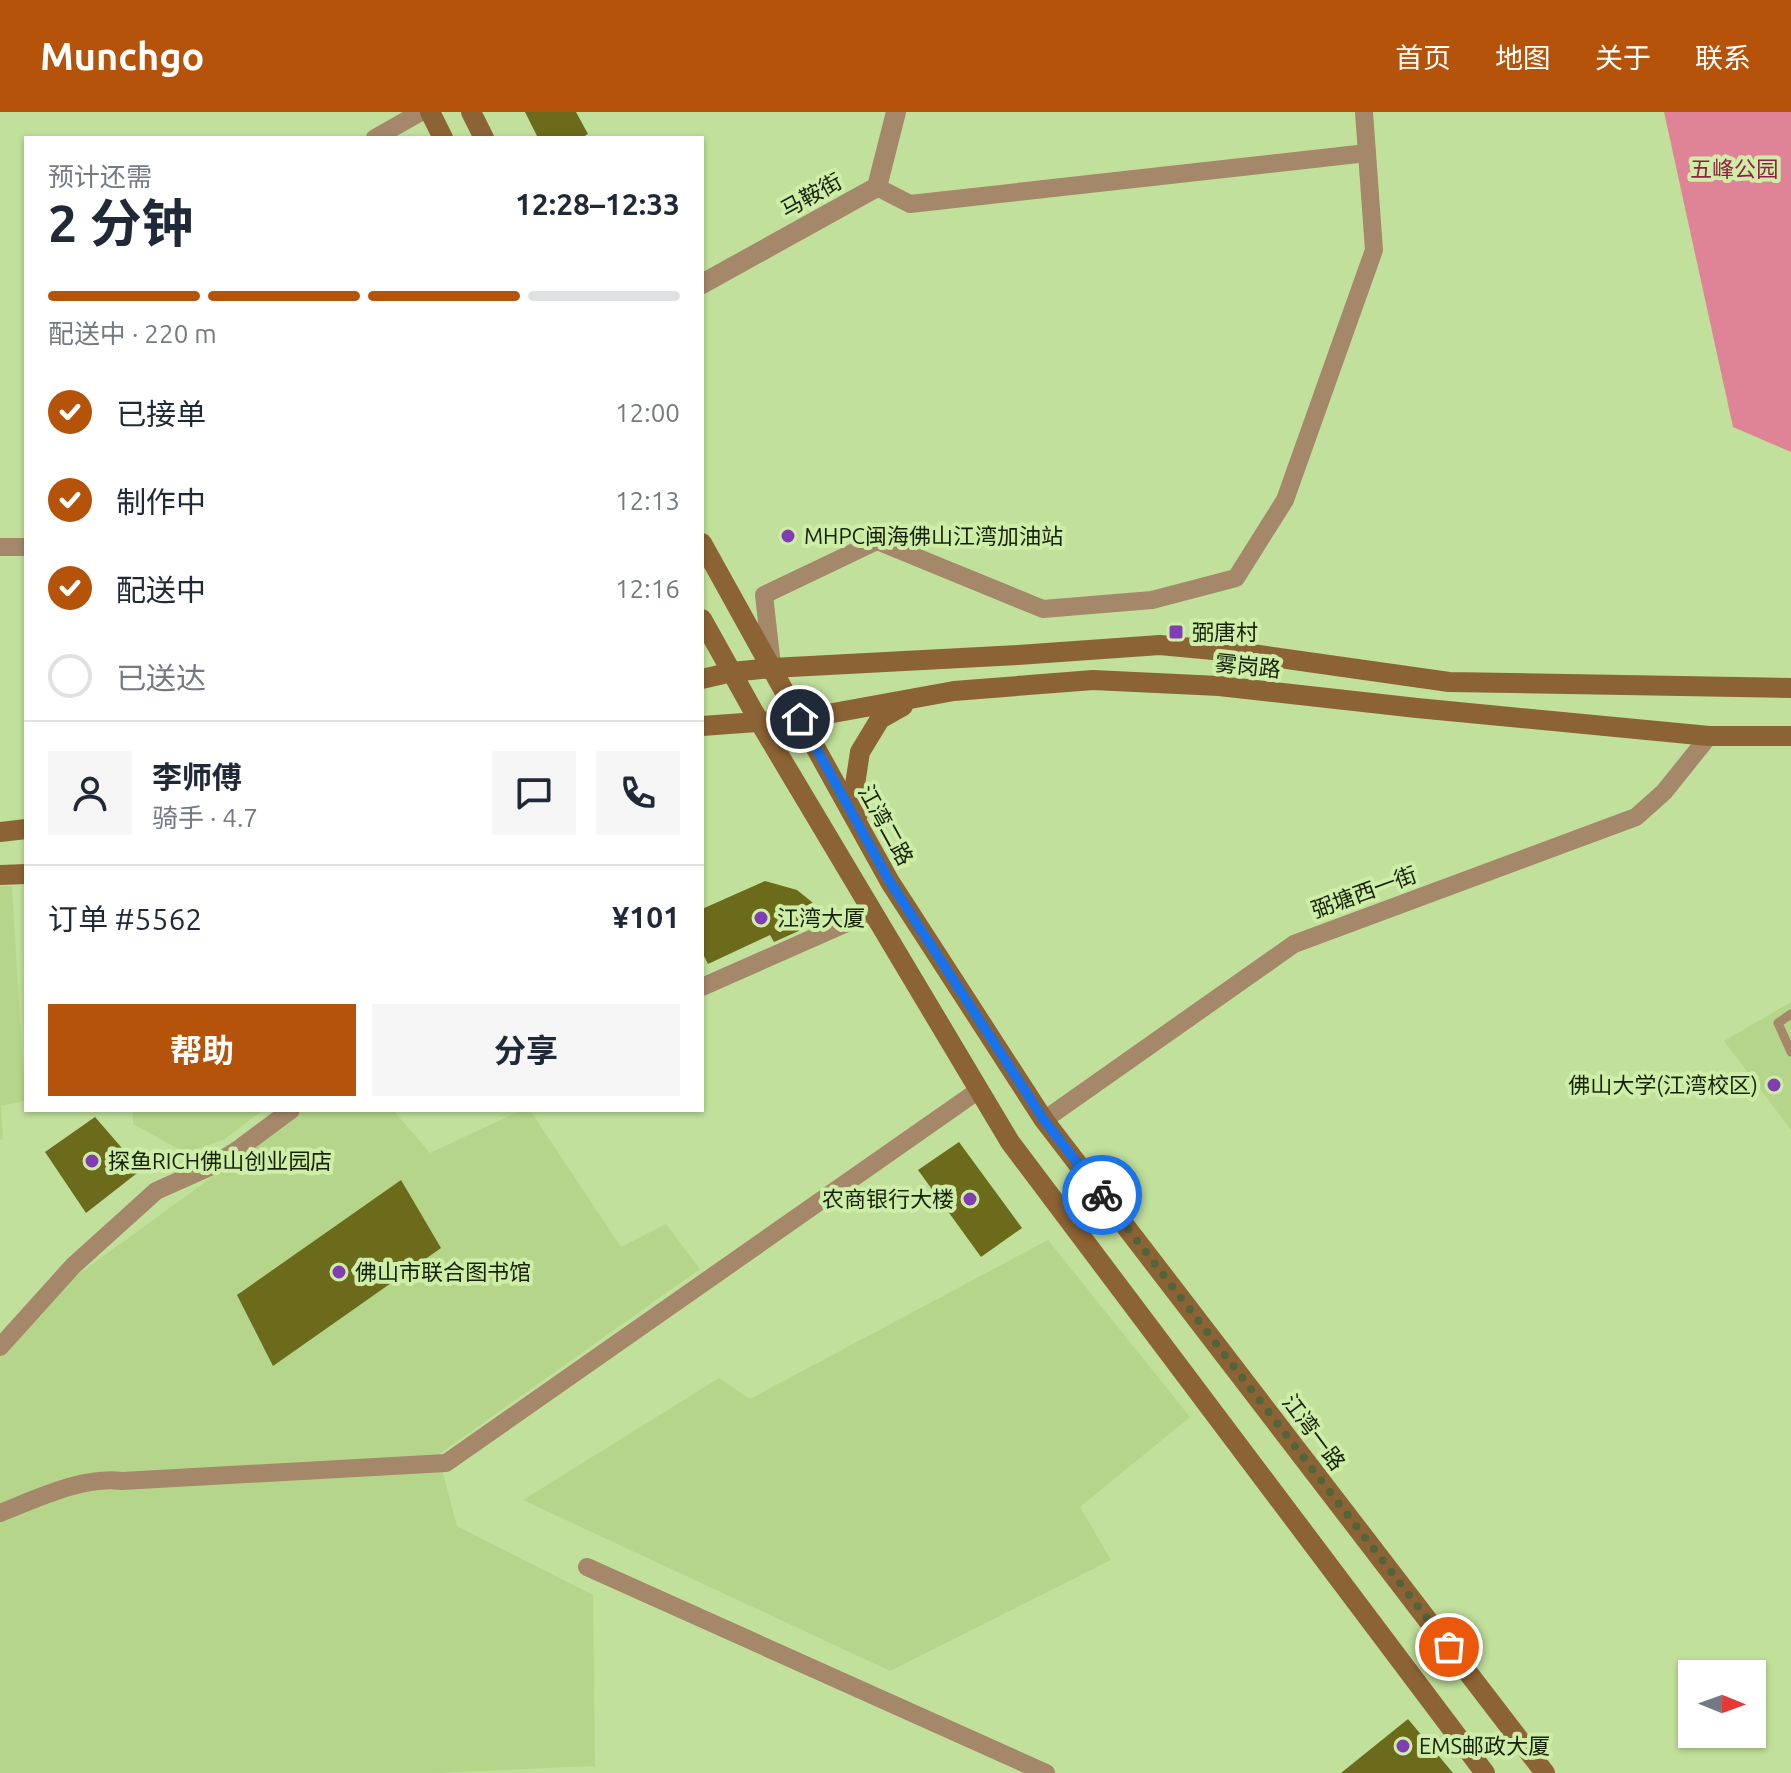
<!DOCTYPE html>
<html lang="zh">
<head>
<meta charset="utf-8">
<style>
  :root { --surface:#fff; --page:#f6f6f7; --text:#1f2937; --muted:#747a83; --line:#e0e1e3; --accent:#b45309 }
  body { margin:0; font-family:Ubuntu,"Noto Sans SC",sans-serif; background:var(--page); color:var(--text); height:100vh; display:flex; flex-direction:column; font-size:30px; white-space:nowrap }
  * { box-sizing:border-box; margin:0 }
  p { font-size:26px; color:var(--muted) }
  .icon { flex:none; width:44px; height:44px; fill:none; stroke:currentColor; stroke-width:2; stroke-linecap:round; stroke-linejoin:round }
  .map { position:relative; flex:1; overflow:hidden }
  .sheet { position:absolute; left:24px; top:24px; width:680px; height:976px; display:flex; flex-direction:column; background:var(--surface); border-radius:0px; box-shadow:0 2px 6px #0004 }
  .sheet>* { flex:none }
  .needle { width:52px; rotate:91deg }
  .tools { position:absolute; left:1678px; top:1548px; display:grid; gap:16px }
  .tools a { display:grid; place-items:center; width:88px; height:88px; border-radius:0px; background:var(--surface); box-shadow:0 2px 6px #0004; font-size:40px }
  .pin { position:absolute; display:grid; place-items:center; width:68px; height:68px; color:#fff; margin:-34px; border:4px solid #fff; border-radius:50%; box-shadow:0 2px 8px #0007 }
  .courier { position:absolute; display:grid; place-items:center; width:80px; height:80px; margin:-40px; border:6px solid #1a73e8; border-radius:50%; background:#fff; color:#222; box-shadow:0 2px 10px #0007 }
  .summary em { font-style:normal; font-weight:700 }
  .summary div { display:flex; flex-direction:column-reverse }
  .summary { display:flex; align-items:center; justify-content:space-between; height:136px; padding:0 24px }
  h1 { font-size:52px; font-weight:700; line-height:60px }
  .bar { display:grid; grid-template-columns:repeat(4,1fr); gap:12px 8px; align-content:center; height:96px; padding:0 24px }
  .bar i { height:10px; border-radius:6px; background:var(--line) }
  .bar .selected { background:var(--accent) }
  .bar p { grid-column:span 4 }
  .line { display:flex; align-items:center; gap:20px; padding:0 24px; border-top:2px solid var(--line) }
  .line div { flex:1 }
  .round { display:grid; place-items:center; flex:none; width:84px; height:84px; border-radius:0px; background:var(--page) }
  ol { padding:0 24px; list-style:none }
  li { display:flex; align-items:center; gap:24px; height:88px }
  li p { margin-inline-start:auto }
  li .icon { padding:8px; border-radius:50%; background:var(--accent); color:#fff; stroke-width:4 }
  li:last-child { color:var(--muted) }
  li i { width:44px; height:44px; border:4px solid var(--line); border-radius:50% }
  .cta { display:flex; gap:16px; margin-top:auto; padding:16px 24px }
  .cta a { flex:1; height:92px; border-radius:0px; background:var(--accent); color:#fff; font-size:32px; font-weight:700; line-height:92px; text-align:center }
  .cta a+a { background:var(--page); color:var(--text) }
  header { display:flex; align-items:center; gap:48px; box-sizing:border-box; height:112px; padding:0 40px; background:var(--accent); color:#fff }
  header strong { font-size:38px }
  nav { display:flex; gap:44px; margin-inline-start:auto; font-size:28px }
  .map>svg:first-child { display:block }
</style>
</head>
<body>
<header>
<strong>Munchgo</strong>
<nav><a>首页</a><a>地图</a><a>关于</a><a>联系</a></nav>
</header>
<div class="map">
<svg width="1791" height="1661" viewBox="0 0 1791 1661">
  <rect width="100%" height="100%" fill="#c1e09b"/>
  <g fill="#b5d68a">
    <polygon points="0,774 12,774 25,989 1,994 3,1027 0,1028"/>
    <polygon points="1791,890 1791,1018 1724,929"/>
    <polygon points="133,998 263,998 225,1027 186,1041 133,1012"/>
    <polygon points="304,998 393,998 430,1041 522,998 530,998 621,1135 666,1112 700,1157 438,1343 457,1414 593,1483 595,1654 435,1661 0,1661 0,1225 17,1207"/>
    <polygon points="1048,1128 1190,1305 1080,1395 1111,1448 890,1559 523,1388 719,1266 750,1287"/>
  </g>
  <polygon fill="#df8496" points="1664,0 1791,0 1791,340 1733,315"/>
  <g fill="#6c6a1b">
    <polygon points="525,0 576,0 588,22 581,26 538,26"/>
    <polygon points="765,769 797,778 812,790 821,809 774,830 770,823 708,852 702,840 702,797"/>
    <polygon points="95,1005 141,1058 86,1101 45,1040"/>
    <polygon points="959,1030 1022,1116 981,1145 918,1058"/>
    <polygon points="401,1068 441,1136 273,1254 237,1183"/>
    <polygon points="1408,1607 1453,1661 1341,1661"/>
  </g>
  <g fill="none" stroke-linecap="round" stroke-linejoin="round">
    <polyline stroke="#a5886a" stroke-width="9" points="1791,902 1778,911 1791,940"/>
    <g stroke="#a5886a" stroke-width="18">
      <polyline points="375,26 421,0"/>
      <polyline points="877,75 910,92 1367,41"/>
      <polyline points="0,435 26,435"/>
      <polyline points="772,554 764,483 877,429 1043,497 1152,488 1236,466 1285,388 1374,138 1364,0"/>
      <polyline points="702,875 872,800"/>
      <polyline points="1044,1008 1294,832 1636,705 1664,680 1709,624"/>
      <polyline points="0,1235 73,1154 156,1079 212,1054 240,1036 291,998"/>
      <path d="M0,1401C36,1387 82,1364 122,1369L446,1351L979,978"/>
      <polyline points="587,1455 1046,1661"/>
    </g>
    <polyline stroke="#a5886a" stroke-width="20" points="702,172 877,75 896,0"/>
    <g stroke="#8c6334" stroke-width="20">
      <polyline points="430,0 443,26"/>
      <polyline points="471,0 484,26"/>
      <polyline points="702,431 890,770 1044,1008 1545,1661"/>
      <polyline points="702,507 760,611 1010,1030 1485,1661"/>
      <polyline points="702,567 732,560 772,556 1018,543 1160,533 1245,541 1449,570 1791,576"/>
      <polyline points="702,614 800,607 954,579 1093,568 1219,574 1417,596 1709,624 1791,624"/>
      <polyline points="858,702 854,679 860,640 880,607 903,594"/>
      <polyline points="0,720 26,717"/>
      <polyline points="0,763 26,762"/>
    </g>
  </g>
  <g fill="none" stroke-linecap="round" stroke-linejoin="round">
    <polyline stroke="#52643a" stroke-width="8" stroke-dasharray="0 14.4" points="1102,1083 1449,1535"/>
    <polyline stroke="#1a73e8" stroke-width="10" points="800,607 890,770 1044,1008 1102,1083"/>
  </g>
  <g fill="#813eb2" stroke="#ceeda7" stroke-width="3">
    <circle cx="788" cy="424" r="8"/>
    <rect x="1168" y="512" width="16" height="16" rx="4"/>
    <circle cx="761" cy="806" r="8"/>
    <circle cx="1774" cy="973" r="8"/>
    <circle cx="92" cy="1049" r="8"/>
    <circle cx="970" cy="1087" r="8"/>
    <circle cx="339" cy="1160" r="8"/>
    <circle cx="1403" cy="1634" r="8"/>
  </g>
  <g text-anchor="middle" stroke-width="8" stroke-linejoin="round" paint-order="stroke">
    <g font-size="22" fill="#932044" stroke="#ceeda7">
      <text x="1734" y="65">五峰公园</text>
    </g>
    <g font-size="22" fill="#162106" stroke="#ceeda7">
      <text transform="translate(811 83) rotate(-29)" y="8">马鞍街</text>
      <text transform="translate(1248 554) rotate(6)" y="8">雾岗路</text>
      <text transform="translate(886 713) rotate(61)" y="8">江湾二路</text>
      <text transform="translate(1364 780) rotate(-20)" y="8">弼塘西一街</text>
      <text transform="translate(1314 1320) rotate(53)" y="8">江湾一路</text>
    </g>
    <g font-size="22" fill="#162106" stroke="#ceeda7" text-anchor="start">
      <text x="804" y="432">MHPC闽海佛山江湾加油站</text>
      <text x="1192" y="528">弼唐村</text>
      <text x="777" y="814">江湾大厦</text>
      <text x="1758" y="981" text-anchor="end">佛山大学(江湾校区)</text>
      <text x="108" y="1057">探鱼RICH佛山创业园店</text>
      <text x="954" y="1095" text-anchor="end">农商银行大楼</text>
      <text x="355" y="1168">佛山市联合图书馆</text>
      <text x="1419" y="1642">EMS邮政大厦</text>
    </g>
  </g>
</svg>
<div class="tools">
<a><svg class="needle" viewBox="-14 -14 28 28"><path d="M0-13l5 13h-10z" fill="#e53935"/><path d="M0 13l5-13h-10z" fill="#747a83"/></svg></a>
</div>
<div class="pin" style="left:1449px;top:1535px;background:#ea580c"><svg class="icon" aria-label="bag" viewBox="0 0 24 24"><path d="M5 8h14l-1 12H6zM9 8a3 3 0 0 1 6 0"/></svg></div>
<div class="pin" style="left:800px;top:607px;background:#1f2937"><svg class="icon" aria-label="home" viewBox="0 0 24 24"><path d="M3 11l9-7 9 7M6 9v11h12V9"/></svg></div>
<div class="courier" style="left:1102px;top:1083px"><svg class="icon" aria-label="bike" viewBox="0 0 24 24"><circle cx="6" cy="16" r="4"/><circle cx="18" cy="16" r="4"/><path d="M6 16l4-8h5l3 8M10 8l3 8H6M13 5h3"/></svg></div>
<section class="sheet">
<div class="summary"><div><h1>2 分钟</h1><p>预计还需</p></div><em>12:28–12:33</em></div>
<div class="bar"><i class="selected"></i><i class="selected"></i><i class="selected"></i><i></i><p>配送中 · 220 m</p></div>
<ol>
<li><svg class="icon" aria-label="check" viewBox="0 0 24 24"><path d="M5 12l5 5 9-10"/></svg>已接单<p>12:00</p></li>
<li><svg class="icon" aria-label="check" viewBox="0 0 24 24"><path d="M5 12l5 5 9-10"/></svg>制作中<p>12:13</p></li>
<li><svg class="icon" aria-label="check" viewBox="0 0 24 24"><path d="M5 12l5 5 9-10"/></svg>配送中<p>12:16</p></li>
<li><i></i>已送达</li>
</ol>
<div class="line" style="height:144px"><a class="round"><svg class="icon" aria-label="person" viewBox="0 0 24 24"><circle cx="12" cy="8" r="4"/><path d="M4 21q1-7 8-7t8 7"/></svg></a><div><b>李师傅</b><p>骑手 · 4.7</p></div><a class="round"><svg class="icon" aria-label="chat" viewBox="0 0 24 24"><path d="M4 5h16v11H9l-5 4z"/></svg></a><a class="round"><svg class="icon" aria-label="phone" viewBox="0 0 24 24"><path d="M5 4h4l2 5-3 2q2 4 5 5l2-3 5 2v4C11 20 4 13 5 4z"/></svg></a></div>
<div class="line" style="height:104px"><div>订单 #5562</div><b>¥101</b></div>
<div class="cta"><a>帮助</a><a>分享</a></div>
</section>
</div>
</body>
</html>
